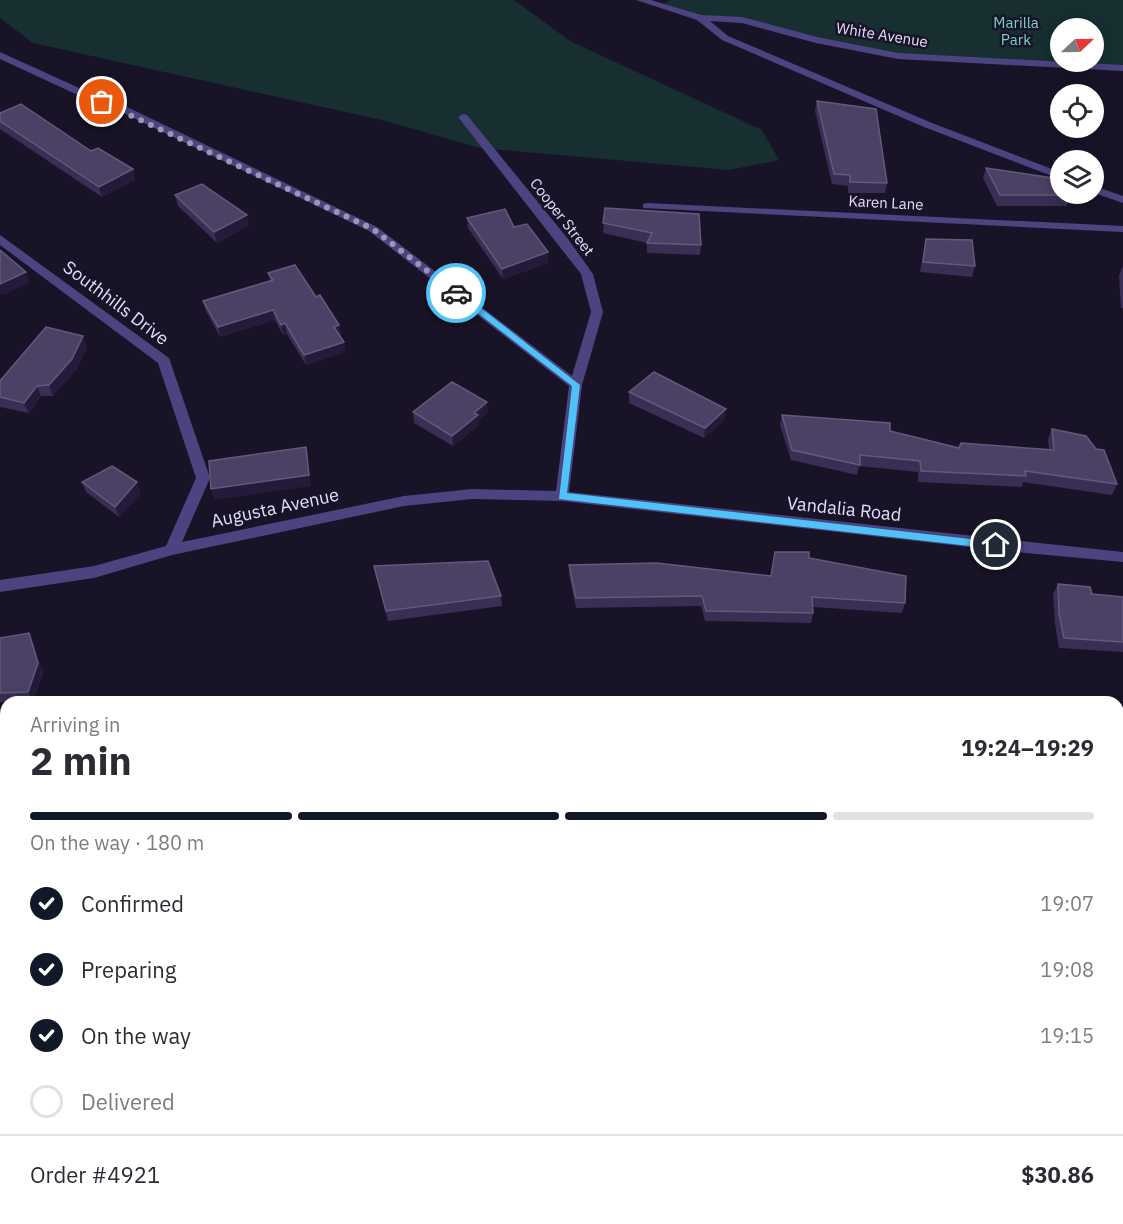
<!DOCTYPE html>
<html lang="en">
<head>
<meta charset="utf-8">
<style>
  :root { --surface:#fff; --page:#f2f2f3; --text:#2b2b33; --muted:#7c7c81; --line:#e1e1e2; --accent:#111827 }
  body { margin:0; font-family:"IBM Plex Sans",sans-serif; background:var(--page); color:var(--text); height:100vh; display:flex; flex-direction:column; font-size:22px; white-space:nowrap }
  * { box-sizing:border-box; margin:0 }
  p { font-size:20px; color:var(--muted) }
  .icon { flex:none; width:33px; height:33px; fill:none; stroke:currentColor; stroke-width:2; stroke-linecap:round; stroke-linejoin:round }
  .map { position:relative; flex:1; overflow:hidden }
  .details { position:absolute; left:0px; top:696px; width:1124px; height:528px; display:flex; flex-direction:column; background:var(--surface); border-radius:18px 18px 0 0; box-shadow:0 3px 15px #0003 }
  .details>* { flex:none }
  .needle { width:39px; rotate:68deg }
  .tools { position:absolute; left:1050px; top:18px; display:grid; gap:12px }
  .tools a { display:grid; place-items:center; width:54px; height:54px; border-radius:50%; background:var(--surface); box-shadow:0 3px 15px #0003; font-size:30px }
  .pin { position:absolute; display:grid; place-items:center; width:51px; height:51px; color:#fff; margin:-26px; border:3px solid #fff; border-radius:50%; box-shadow:0 2px 6px #0007 }
  .courier { position:absolute; display:grid; place-items:center; width:60px; height:60px; margin:-30px; border:4px solid #4fc3f7; border-radius:50%; background:#fff; color:#222; box-shadow:0 2px 8px #0007 }
  .overview em { font-style:normal; font-weight:700 }
  .overview div { display:flex; flex-direction:column-reverse }
  .overview { display:flex; align-items:center; justify-content:space-between; height:102px; padding:0 30px }
  h1 { font-size:39px; font-weight:700; line-height:45px }
  .bar { display:grid; grid-template-columns:repeat(4,1fr); gap:9px 6px; align-content:center; height:72px; padding:0 30px }
  .bar i { height:8px; border-radius:4px; background:var(--line) }
  .bar .selected { background:var(--accent) }
  .bar p { grid-column:span 4 }
  .line { display:flex; align-items:center; gap:15px; padding:0 30px; border-top:2px solid var(--line) }
  .line div { flex:1 }
  ol { padding:0 30px; list-style:none }
  li { display:flex; align-items:center; gap:18px; height:66px }
  li p { margin-inline-start:auto }
  li .icon { padding:6px; border-radius:50%; background:var(--accent); color:#fff; stroke-width:4 }
  li:last-child { color:var(--muted) }
  li i { width:33px; height:33px; border:3px solid var(--line); border-radius:50% }
  .map>svg:first-child { display:block }
</style>
</head>
<body>
<div class="map">
<svg width="1123" height="1224" viewBox="0 0 1123 1224">
  <rect width="100%" height="100%" fill="#191327"/>
  <g fill="#172f31" fill-rule="evenodd">
    <polygon points="0,0 514,0 570,41 762,130 779,160 729,170 480,148 382,120 33,43 0,18"/>
    <path d="M671,0H1123V68L898,56L742,20L702,18L662,5ZM1060,28H1094V62H1060Z"/>
    <polygon points="953,698 996,702 801,702"/>
    <polygon points="1118,713 1123,713 1123,1224 0,1224 0,761 6,761 6,1218 1118,1218"/>
  </g>
  <g fill="none" stroke-linecap="round" stroke-linejoin="round">
    <g fill="#4c4481" fill-rule="evenodd">
      <polygon points="636,0 651,0 701,15 742,17 817,37 898,53 1123,65 1123,71 898,59 816,43 742,23 710,21 728,36 932,123 1060,172 1060,179 924,127 722,40 697,20"/>
      <polygon points="0,52 88,92 125,106 377,227 572,376 591,312 581,274 458,117 463,114 467,115 568,239 593,274 603,312 582,385 569,492 1123,552 1123,562 996,550 562,501 472,499 404,506 172,555 94,578 0,592 0,580 94,566 166,546 196,478 158,363 0,245 0,235 169,358 210,478 182,542 404,496 472,489 556,491 569,386 369,231 117,110 80,96 0,59"/>
      <polygon points="1094,186 1123,196 1123,203 1094,193"/>
      <polygon points="647,203 1123,226 1123,232 643,208 643,204"/>
    </g>
  </g>
  <g fill="#392e53">
    <polygon points="817,101 887,183 885,193 848,193 848,186 832,184 815,111"/>
    <polygon points="0,113 133,169 135,180 102,197 0,129"/>
    <polygon points="986,168 1070,195 1067,206 997,206 983,178"/>
    <polygon points="175,195 249,225 217,243 178,206"/>
    <polygon points="605,208 701,245 700,255 647,253 647,243 603,233"/>
    <polygon points="467,218 514,227 548,263 503,279 468,228"/>
    <polygon points="926,239 975,266 972,277 920,272 924,249"/>
    <polygon points="1123,266 1123,308 1121,308 1119,275"/>
    <polygon points="268,273 316,297 339,325 341,335 340,336 344,342 345,352 306,365 287,334 283,335 275,320 220,337 206,311 203,301 270,281"/>
    <polygon points="83,336 87,347 76,370 53,396 41,396 29,413 0,407 0,381"/>
    <polygon points="629,392 725,419 704,438 629,403"/>
    <polygon points="413,412 488,412 479,420 479,425 453,446 414,423"/>
    <polygon points="782,415 890,431 959,448 1049,449 1048,439 1052,429 1117,484 1112,495 1023,482 1022,487 918,482 918,472 859,466 857,475 791,460 780,425"/>
    <polygon points="82,482 141,493 119,517 86,492"/>
    <polygon points="809,558 905,603 902,613 813,607 813,613 811,623 705,621 701,606 576,608 569,575 569,565 771,576"/>
    <polygon points="374,566 501,596 502,606 388,621 376,576"/>
    <polygon points="1058,584 1092,594 1123,597 1123,652 1059,648 1055,624 1053,594"/>
    <polygon points="0,638 33,643 43,673 33,702 0,702"/>
  </g>
  <g fill="#241b3a">
    <polygon points="133,169 135,180 102,197 99,187"/>
    <polygon points="247,215 249,225 217,243 214,232"/>
    <polygon points="548,252 548,263 503,279 502,269"/>
    <polygon points="26,272 30,282 6,294 0,295 0,284"/>
    <polygon points="273,310 275,320 220,337 218,327"/>
    <polygon points="285,323 287,334 283,335 281,325"/>
    <polygon points="339,325 341,335 336,337 334,327"/>
    <polygon points="83,336 87,347 76,370 53,396 49,385"/>
    <polygon points="344,342 345,352 306,365 304,355"/>
    <polygon points="37,386 41,396 29,413 24,403"/>
    <polygon points="487,402 488,412 479,420 479,425 453,446 452,436 474,413"/>
    <polygon points="726,409 725,419 704,438 705,428"/>
    <polygon points="306,447 311,486 214,500 211,489"/>
    <polygon points="137,482 141,493 119,517 115,507"/>
    <polygon points="29,633 33,643 43,673 33,702 28,692"/>
  </g>
  <g fill="#4b4165" stroke="#63597c" stroke-width="1.5">
    <polygon points="817,101 876,109 887,183 850,182 850,175 834,174"/>
    <polygon points="21,104 91,151 98,148 133,169 99,187 0,121 0,113"/>
    <polygon points="986,168 1060,179 1060,194 1070,194 1070,195 1000,195"/>
    <polygon points="202,184 247,215 214,232 175,195"/>
    <polygon points="605,208 699,214 701,245 647,243 652,233 603,223"/>
    <polygon points="505,209 514,227 527,224 548,252 502,269 467,218"/>
    <polygon points="926,239 972,240 975,266 923,262"/>
    <polygon points="0,250 26,272 0,284"/>
    <polygon points="295,265 316,297 320,295 339,325 334,327 344,342 304,355 285,323 281,325 273,310 218,327 203,301 273,280 268,273"/>
    <polygon points="46,327 83,336 72,359 49,385 37,386 24,403 0,397 0,381"/>
    <polygon points="654,372 726,409 705,428 629,392"/>
    <polygon points="452,382 487,402 474,413 478,415 452,436 413,412"/>
    <polygon points="782,415 890,423 890,431 959,448 961,443 1054,450 1052,429 1086,436 1096,449 1104,450 1117,484 1025,471 1026,476 921,471 920,461 860,455 860,465 792,450"/>
    <polygon points="306,447 309,475 211,489 209,461"/>
    <polygon points="112,466 137,482 115,507 82,482"/>
    <polygon points="775,552 809,552 809,558 906,576 905,603 812,597 813,613 706,611 702,596 576,598 569,565 657,563 771,576"/>
    <polygon points="488,561 501,596 386,611 374,566"/>
    <polygon points="1058,584 1090,587 1092,594 1123,597 1123,642 1064,638 1059,614"/>
    <polygon points="29,633 38,663 28,692 0,693 0,638"/>
  </g>
  <polygon fill="#4fc3f7" points="453,291 459,291 580,385 567,493 996,542 1001,545 996,549 559,499 572,386 453,294"/>
  <g fill="none" stroke-linecap="round" stroke-linejoin="round">
    <polyline stroke="#9d96b1" stroke-width="6" stroke-dasharray="0 10.8" points="102,102 373,229 456,293"/>
  </g>
  <g text-anchor="middle" stroke-width="5" stroke-linejoin="round" paint-order="stroke">
    <g font-size="15" fill="#71d4c4" stroke="#191327">
      <text x="1016" y="28">Marilla<tspan x="1016" dy="17">Park</tspan></text>
    </g>
    <g font-size="15" fill="#e4ddfb" stroke="#191327">
      <text transform="translate(882 35) rotate(9)" y="5">White Avenue</text>
      <text transform="translate(886 203) rotate(3)" y="5">Karen Lane</text>
      <text transform="translate(562 217) rotate(52)" y="5">Cooper Street</text>
    </g>
    <g font-size="18" fill="#e4ddfb" stroke="#191327">
      <text transform="translate(116 303) rotate(37)" y="6">Southhills Drive</text>
      <text transform="translate(275 508) rotate(-12)" y="6">Augusta Avenue</text>
      <text transform="translate(844 509) rotate(6)" y="6">Vandalia Road</text>
    </g>
  </g>
</svg>
<div class="tools">
<a><svg class="needle" viewBox="-14 -14 28 28"><path d="M0-13l5 13h-10z" fill="#e53935"/><path d="M0 13l5-13h-10z" fill="#7c7c81"/></svg></a>
<a><svg class="icon" aria-label="locate" viewBox="0 0 24 24"><circle cx="12" cy="12" r="6"/><path d="M12 2v4M12 18v4M2 12h4M18 12h4"/></svg></a>
<a><svg class="icon" aria-label="layers" viewBox="0 0 24 24"><path d="M12 4l9 5-9 5-9-5zM3 14l9 5 9-5"/></svg></a>
</div>
<div class="pin" style="left:102px;top:102px;background:#ea580c"><svg class="icon" aria-label="bag" viewBox="0 0 24 24"><path d="M5 8h14l-1 12H6zM9 8a3 3 0 0 1 6 0"/></svg></div>
<div class="pin" style="left:996px;top:545px;background:#1f2937"><svg class="icon" aria-label="home" viewBox="0 0 24 24"><path d="M3 11l9-7 9 7M6 9v11h12V9"/></svg></div>
<div class="courier" style="left:456px;top:293px"><svg class="icon" aria-label="car" viewBox="0 0 24 24"><path d="M5 17H2v-5l4-1 3-4h7l3 4 3 1v5h-3M9 17h6M6 11h13"/><circle cx="7" cy="17" r="2"/><circle cx="17" cy="17" r="2"/></svg></div>
<section class="details">
<div class="overview"><div><h1>2 min</h1><p>Arriving in</p></div><em>19:24–19:29</em></div>
<div class="bar"><i class="selected"></i><i class="selected"></i><i class="selected"></i><i></i><p>On the way · 180 m</p></div>
<ol>
<li><svg class="icon" aria-label="check" viewBox="0 0 24 24"><path d="M5 12l5 5 9-10"/></svg>Confirmed<p>19:07</p></li>
<li><svg class="icon" aria-label="check" viewBox="0 0 24 24"><path d="M5 12l5 5 9-10"/></svg>Preparing<p>19:08</p></li>
<li><svg class="icon" aria-label="check" viewBox="0 0 24 24"><path d="M5 12l5 5 9-10"/></svg>On the way<p>19:15</p></li>
<li><i></i>Delivered</li>
</ol>
<div class="line" style="height:78px"><div>Order #4921</div><b>$30.86</b></div>
</section>
</div>
</body>
</html>
